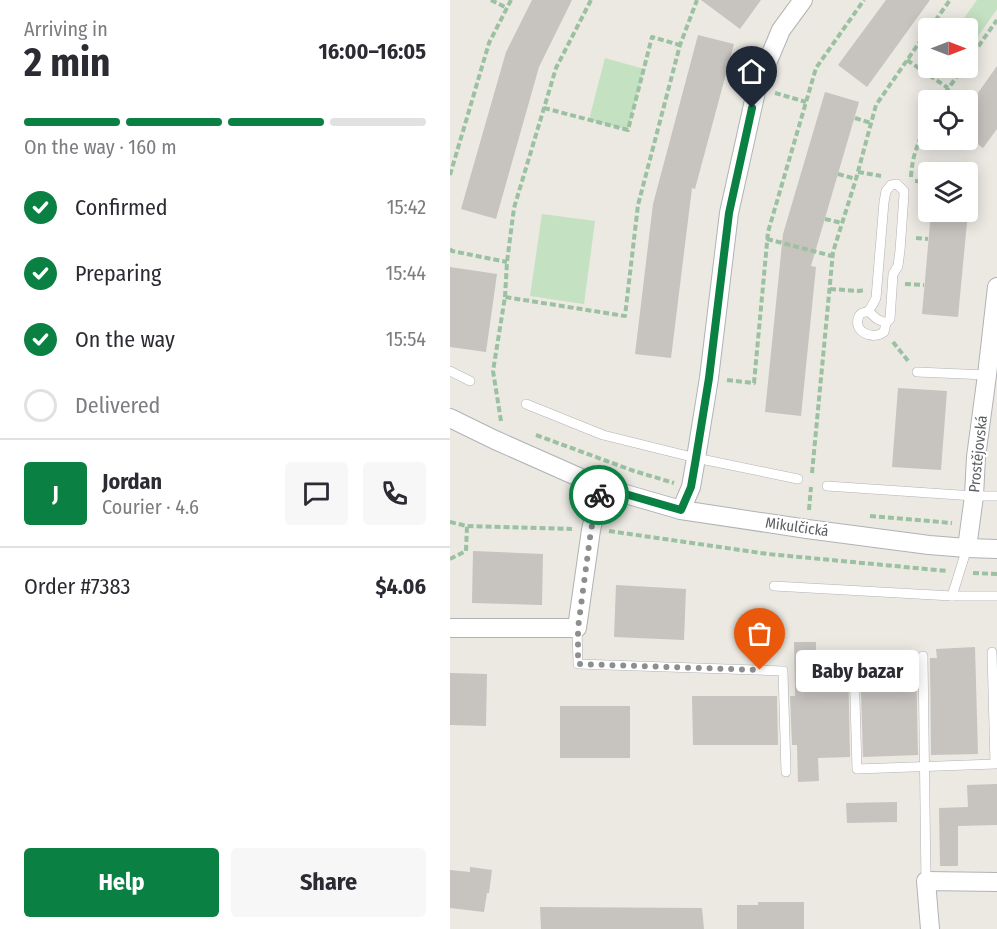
<!DOCTYPE html>
<html lang="en">
<head>
<meta charset="utf-8">
<style>
  :root { --surface:#fff; --page:#f7f7f7; --text:#2b2b33; --muted:#7c7c81; --line:#e1e1e2; --accent:#0b8043 }
  body { margin:0; font-family:"Fira Sans Condensed",sans-serif; background:var(--page); color:var(--text); height:100vh; display:flex; flex-direction:column; font-size:22px; white-space:nowrap }
  * { box-sizing:border-box; margin:0 }
  p { font-size:20px; color:var(--muted) }
  .icon { flex:none; width:33px; height:33px; fill:none; stroke:currentColor; stroke-width:2; stroke-linecap:round; stroke-linejoin:round }
  .map { position:relative; flex:1; overflow:hidden }
  .sheet { display:flex; flex-direction:column; background:var(--surface); width:450px }
  .sheet>* { flex:none }
  .needle { width:39px; rotate:90deg }
  .fabs { position:absolute; left:468px; top:18px; display:grid; gap:12px }
  .fabs a { display:grid; place-items:center; width:60px; height:60px; border-radius:6px; background:var(--surface); box-shadow:0 3px 15px #0003; font-size:30px }
  .pin { position:absolute; display:grid; place-items:center; width:51px; height:51px; color:#fff; margin:-62px -26px; border-radius:50% 50% 50% 0; rotate:-45deg; box-shadow:0 0 6px #0007 }
  .pin .icon { rotate:45deg }
  .courier { position:absolute; display:grid; place-items:center; width:60px; height:60px; margin:-30px; border:4px solid #0b8043; border-radius:50%; background:#fff; color:#222; box-shadow:0 2px 8px #0007 }
  .bubble { position:absolute; height:42px; border-radius:6px; background:var(--surface); box-shadow:0 3px 15px #0003; font-size:20px; font-weight:700; line-height:42px; text-align:center }
  .overview em { font-style:normal; font-weight:700 }
  .overview div { display:flex; flex-direction:column-reverse }
  .overview { display:flex; align-items:center; justify-content:space-between; height:102px; padding:0 24px }
  h1 { font-size:39px; font-weight:700; line-height:45px }
  .bar { display:grid; grid-template-columns:repeat(4,1fr); gap:9px 6px; align-content:center; height:72px; padding:0 24px }
  .bar i { height:8px; border-radius:4px; background:var(--line) }
  .bar .on { background:var(--accent) }
  .bar p { grid-column:span 4 }
  .line { display:flex; align-items:center; gap:15px; padding:0 24px; border-top:2px solid var(--line) }
  .line div { flex:1 }
  .round { display:grid; place-items:center; flex:none; width:63px; height:63px; border-radius:6px; background:var(--page) }
  ol { padding:0 24px; list-style:none }
  li { display:flex; align-items:center; gap:18px; height:66px }
  li p { margin-inline-start:auto }
  li .icon { padding:6px; border-radius:50%; background:var(--accent); color:#fff; stroke-width:4 }
  li:last-child { color:var(--muted) }
  li i { width:33px; height:33px; border:3px solid var(--line); border-radius:50% }
  .button { display:flex; gap:12px; margin-top:auto; padding:12px 24px }
  .button a { flex:1; height:69px; border-radius:6px; background:var(--accent); color:#fff; font-size:24px; font-weight:700; line-height:69px; text-align:center }
  .button a+a { background:var(--page); color:var(--text) }
  main { display:flex; flex:1; min-height:0 }
  .map>svg:first-child { display:block }
</style>
</head>
<body>
<main>
<section class="sheet">
<div class="overview"><div><h1>2 min</h1><p>Arriving in</p></div><em>16:00–16:05</em></div>
<div class="bar"><i class="on"></i><i class="on"></i><i class="on"></i><i></i><p>On the way · 160 m</p></div>
<ol>
<li><svg class="icon" aria-label="check" viewBox="0 0 24 24"><path d="M5 12l5 5 9-10"/></svg>Confirmed<p>15:42</p></li>
<li><svg class="icon" aria-label="check" viewBox="0 0 24 24"><path d="M5 12l5 5 9-10"/></svg>Preparing<p>15:44</p></li>
<li><svg class="icon" aria-label="check" viewBox="0 0 24 24"><path d="M5 12l5 5 9-10"/></svg>On the way<p>15:54</p></li>
<li><i></i>Delivered</li>
</ol>
<div class="line" style="height:108px"><b class="round" style="background:var(--accent);color:#fff">J</b><div><b>Jordan</b><p>Courier · 4.6</p></div><a class="round"><svg class="icon" aria-label="chat" viewBox="0 0 24 24"><path d="M4 5h16v11H9l-5 4z"/></svg></a><a class="round"><svg class="icon" aria-label="phone" viewBox="0 0 24 24"><path d="M5 4h4l2 5-3 2q2 4 5 5l2-3 5 2v4C11 20 4 13 5 4z"/></svg></a></div>
<div class="line" style="height:78px"><div>Order #7383</div><b>$4.06</b></div>
<div class="button"><a>Help</a><a>Share</a></div>
</section>
<div class="map">
<svg width="547" height="929" viewBox="0 0 547 929">
  <rect width="100%" height="100%" fill="#ebe9e2"/>
  <g fill="#c4e1c1">
    <polygon points="527,0 547,0 547,9 522,45 518,42 518,28 507,28"/>
    <polygon points="155,58 194,69 178,130 139,120"/>
    <polygon points="92,214 145,221 134,304 80,296"/>
  </g>
  <g fill="#c7c3bf">
    <polygon points="82,0 122,0 89,67 46,219 11,209 56,52"/>
    <polygon points="251,0 311,0 290,29"/>
    <polygon points="436,0 480,0 417,87 388,65"/>
    <polygon points="248,35 284,44 245,189 242,188 221,358 185,354 203,204"/>
    <polygon points="547,66 547,129 533,148 518,137 518,107"/>
    <polygon points="375,92 409,102 361,266 366,267 351,416 315,412 333,234"/>
    <polygon points="481,212 518,212 508,317 472,314"/>
    <polygon points="0,267 47,274 36,352 0,347"/>
    <polygon points="448,388 497,391 491,470 442,467"/>
    <polygon points="23,551 93,554 92,605 22,603"/>
    <polygon points="166,585 236,589 234,640 164,637"/>
    <polygon points="344,642 366,642 366,661 398,661 400,757 368,758 369,781 348,782 347,745 342,745 340,696 345,696"/>
    <polygon points="525,647 528,754 481,755 480,658 487,658 486,649"/>
    <polygon points="466,659 468,755 413,757 410,661"/>
    <polygon points="0,673 37,674 36,726 0,725"/>
    <polygon points="242,696 327,696 328,745 243,745"/>
    <rect x="110" y="706" width="70" height="52"/>
    <polygon points="547,784 547,825 508,826 508,866 490,866 489,808 518,807 517,785"/>
    <polygon points="447,802 447,822 397,823 396,803"/>
    <polygon points="20,867 42,870 39,893 37,893 34,912 0,908 0,870 20,872"/>
    <polygon points="308,902 354,902 354,929 287,929 287,905 308,905"/>
    <polygon points="90,907 252,908 254,929 91,929"/>
  </g>
  <g fill="none" stroke-linecap="round" stroke-linejoin="round">
    <defs>
      <g id="lane">
        <path d="M447,184L454,191V195L450,250L448,266L443,274L440,319L436,323L434,332C422,341 402,331 409,316C412,311 413,314 418,311C421,309 424,302 426,298L434,202L436,191L441,185Z"/>
        <polyline points="418,311 427,319 436,323"/>
        <polyline points="0,371 20,381"/>
        <polyline points="467,372 537,375"/>
        <polyline points="76,404 153,435 246,458 348,479"/>
        <polyline points="377,486 524,496 547,496"/>
        <polyline points="324,586 502,596 517,548"/>
        <polyline points="502,596 547,596"/>
        <polyline points="127,628 128,664 333,671 336,772"/>
        <polyline points="473,656 476,881"/>
        <polyline points="404,664 407,769 545,764 542,652"/>
      </g>
      <g id="street">
        <polyline points="0,418 45,440 151,487 231,510 357,529 479,545 517,548 547,549"/>
        <polyline points="231,510 241,487 246,458 259,378 279,213 307,87 331,30 353,0"/>
        <polyline points="517,548 524,496 526,457 537,375 547,287"/>
        <polyline points="0,628 127,628 141,530 151,487"/>
        <polyline points="480,929 476,881 547,882"/>
      </g>
    </defs>
    <use href="#lane" stroke="#b0b3b6" stroke-width="10"/>
    <use href="#street" stroke="#b0b3b6" stroke-width="20"/>
    <g stroke="#9bc1a2" stroke-width="4" stroke-dasharray="6 3" stroke-linecap="butt">
      <polyline points="41,0 57,8"/>
      <polyline points="480,28 500,0"/>
      <polyline points="457,60 498,88"/>
      <polyline points="518,61 547,20"/>
      <polyline points="325,93 356,102"/>
      <polyline points="490,100 513,68"/>
      <polyline points="94,108 178,130 202,37 230,45"/>
      <polyline points="405,118 421,123"/>
      <polyline points="408,172 431,176"/>
      <polyline points="388,174 406,179"/>
      <polyline points="0,175 39,43 61,0"/>
      <path d="M461,177C462,155 469,141 478,121"/>
      <polyline points="465,181 478,182"/>
      <polyline points="375,219 392,223"/>
      <polyline points="466,238 478,239"/>
      <polyline points="317,239 382,256"/>
      <polyline points="0,249 2,251 57,262"/>
      <polyline points="455,284 474,285"/>
      <polyline points="380,289 409,291 414,290"/>
      <polyline points="55,297 57,262 64,208 106,68 141,0"/>
      <polyline points="443,342 459,362"/>
      <polyline points="277,380 304,383 318,232 366,68 414,0"/>
      <polyline points="51,421 43,371 55,297 175,316 188,205 230,45 247,0"/>
      <polyline points="86,435 184,471 224,483"/>
      <polyline points="362,473 383,252 406,179 426,105 478,30"/>
      <polyline points="359,510 361,487"/>
      <polyline points="420,516 502,523"/>
      <polyline points="0,522 17,526 122,529"/>
      <polyline points="159,531 318,554 497,571"/>
      <polyline points="0,559 16,551 17,526"/>
      <polyline points="523,573 547,574"/>
    </g>
    <use href="#lane" stroke="#fff" stroke-width="9"/>
    <use href="#street" stroke="#fff" stroke-width="18"/>
  </g>
  <g fill="none" stroke-linecap="round" stroke-linejoin="round">
    <polyline stroke="#8d8f8e" stroke-width="6" stroke-dasharray="0 10.8" points="149,495 141,530 128,628 128,664 310,670"/>
    <polyline stroke="#0b8043" stroke-width="8" points="149,495 151,487 231,510 241,487 246,458 259,378 279,213 302,108"/>
  </g>
  <g text-anchor="middle" stroke-width="4.5" stroke-linejoin="round" paint-order="stroke">
    <g font-size="15" fill="#5a5e61" stroke="#fff">
      <text transform="translate(528 454) rotate(-84)" y="5">Prostějovská</text>
      <text transform="translate(347 527) rotate(8)" y="5">Mikulčická</text>
    </g>
  </g>
</svg>
<div class="fabs">
<a><svg class="needle" viewBox="-14 -14 28 28"><path d="M0-13l5 13h-10z" fill="#e53935"/><path d="M0 13l5-13h-10z" fill="#7c7c81"/></svg></a>
<a><svg class="icon" aria-label="locate" viewBox="0 0 24 24"><circle cx="12" cy="12" r="6"/><path d="M12 2v4M12 18v4M2 12h4M18 12h4"/></svg></a>
<a><svg class="icon" aria-label="layers" viewBox="0 0 24 24"><path d="M12 4l9 5-9 5-9-5zM3 14l9 5 9-5"/></svg></a>
</div>
<div class="pin" style="left:310px;top:670px;background:#ea580c"><svg class="icon" aria-label="bag" viewBox="0 0 24 24"><path d="M5 8h14l-1 12H6zM9 8a3 3 0 0 1 6 0"/></svg></div>
<div class="pin" style="left:302px;top:108px;background:#1f2937"><svg class="icon" aria-label="home" viewBox="0 0 24 24"><path d="M3 11l9-7 9 7M6 9v11h12V9"/></svg></div>
<div class="courier" style="left:149px;top:495px"><svg class="icon" aria-label="bike" viewBox="0 0 24 24"><circle cx="6" cy="16" r="4"/><circle cx="18" cy="16" r="4"/><path d="M6 16l4-8h5l3 8M10 8l3 8H6M13 5h3"/></svg></div>
<div class="bubble" style="left:346px;top:650px;width:123px">Baby bazar</div>
</div>
</main>
</body>
</html>
